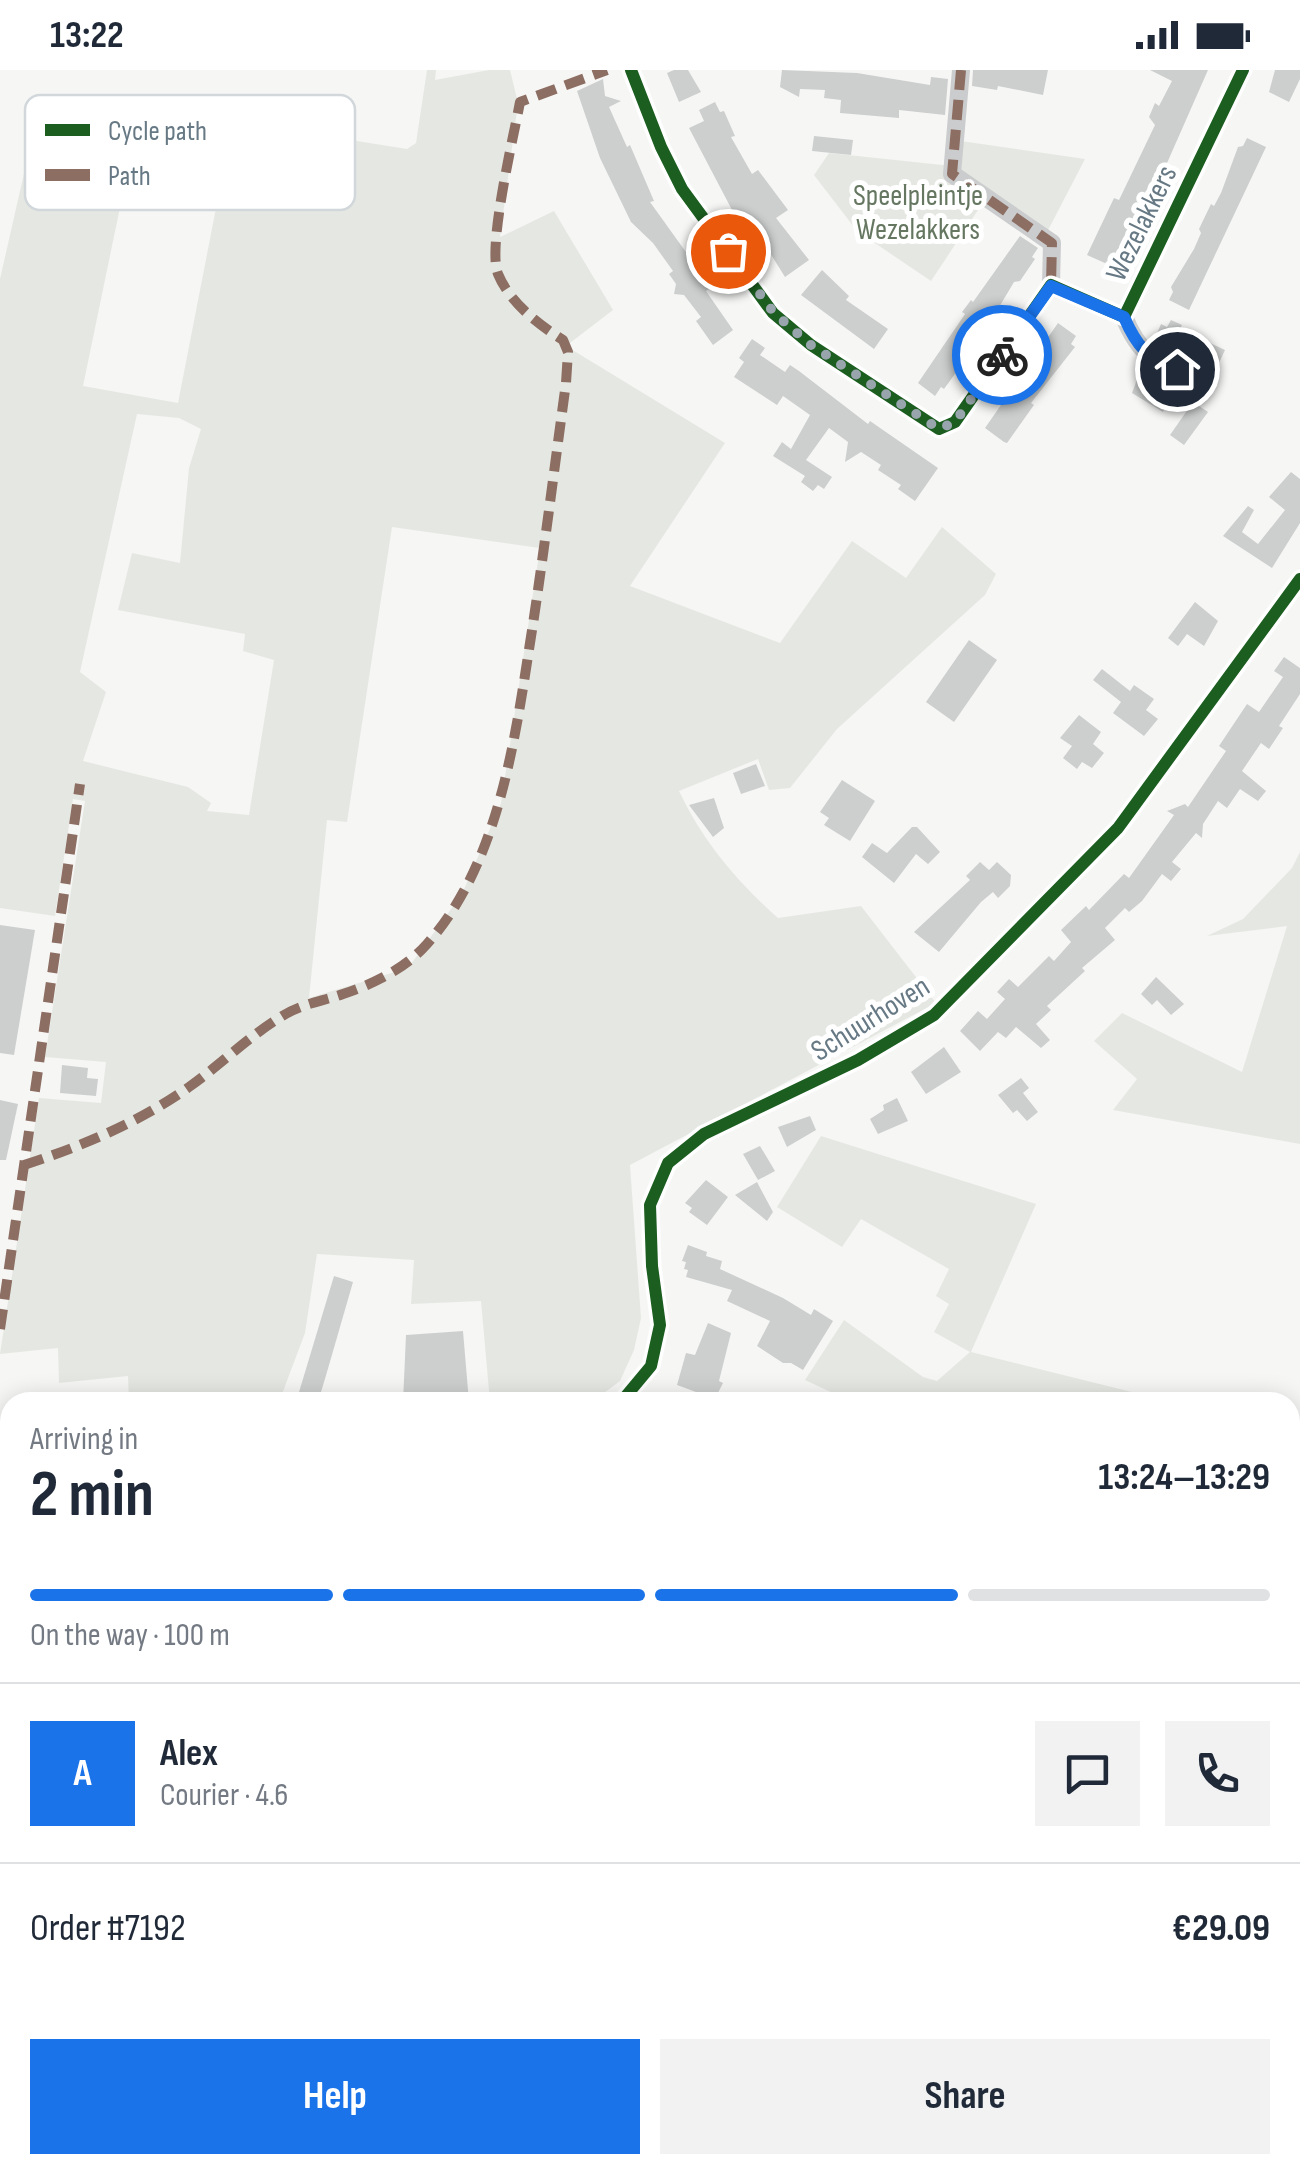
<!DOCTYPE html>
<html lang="en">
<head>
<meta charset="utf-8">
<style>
  :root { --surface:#fff; --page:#f2f2f3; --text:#1f2937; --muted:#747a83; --line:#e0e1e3; --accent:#1a73e8 }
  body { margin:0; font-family:"Sofia Sans Condensed",sans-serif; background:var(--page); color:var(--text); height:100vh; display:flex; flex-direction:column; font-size:38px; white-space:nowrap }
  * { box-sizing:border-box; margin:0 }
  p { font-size:32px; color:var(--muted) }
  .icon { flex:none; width:55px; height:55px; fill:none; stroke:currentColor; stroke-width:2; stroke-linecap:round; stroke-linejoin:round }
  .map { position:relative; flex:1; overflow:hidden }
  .panel { position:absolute; left:0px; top:1322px; width:1300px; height:782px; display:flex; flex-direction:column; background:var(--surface); border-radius:30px 30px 0 0; box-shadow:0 5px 25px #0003 }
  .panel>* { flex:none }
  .pin { position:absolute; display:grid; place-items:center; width:85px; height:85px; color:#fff; margin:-42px; border:5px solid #fff; border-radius:50%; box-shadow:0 2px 10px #0007 }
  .courier { position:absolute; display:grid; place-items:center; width:100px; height:100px; margin:-50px; border:8px solid #1a73e8; border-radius:50%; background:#fff; color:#222; box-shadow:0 2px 12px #0007 }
  .summary em { font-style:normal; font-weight:700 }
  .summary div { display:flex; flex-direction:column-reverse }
  .summary { display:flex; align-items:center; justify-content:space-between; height:170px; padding:0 30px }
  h1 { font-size:65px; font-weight:700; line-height:75px }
  .bar { display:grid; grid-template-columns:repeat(4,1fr); gap:15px 10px; align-content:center; height:120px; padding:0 30px }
  .bar i { height:12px; border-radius:8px; background:var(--line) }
  .bar .current { background:var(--accent) }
  .bar p { grid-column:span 4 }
  .line { display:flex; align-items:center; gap:25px; padding:0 30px; border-top:2px solid var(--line) }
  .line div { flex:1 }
  .round { display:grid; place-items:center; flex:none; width:105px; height:105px; border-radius:0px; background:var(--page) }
  .action { display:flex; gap:20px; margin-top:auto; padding:20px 30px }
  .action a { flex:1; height:115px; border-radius:0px; background:var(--accent); color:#fff; font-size:40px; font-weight:700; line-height:115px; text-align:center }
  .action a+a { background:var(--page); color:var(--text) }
  .status { display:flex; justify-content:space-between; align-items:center; height:70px; padding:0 50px; background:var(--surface); direction:ltr }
  .status svg { height:28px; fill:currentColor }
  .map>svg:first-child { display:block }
</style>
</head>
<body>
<div class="status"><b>13:22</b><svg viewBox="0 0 49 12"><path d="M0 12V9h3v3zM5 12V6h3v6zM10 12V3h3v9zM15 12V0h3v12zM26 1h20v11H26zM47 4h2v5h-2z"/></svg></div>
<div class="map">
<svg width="1300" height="2104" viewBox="0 0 1300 2104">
  <rect width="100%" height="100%" fill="#f6f6f5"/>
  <g fill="#e5e8e2" fill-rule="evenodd">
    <path d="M427,0H436L435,10L489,0H510L518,33L500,167L554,141L613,240L566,276L725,373L630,516L780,573L852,471L906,508L942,457L996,504L985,525L837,659L790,718L769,720L758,689L679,721C702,770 737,812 778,848L861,836L936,933L630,1095L641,1248L634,1280L620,1311L592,1332H490L481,1231L411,1234L414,1190L317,1184L305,1263L279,1332H129L128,1306L59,1313L58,1278L0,1284L39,1028L101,1033L106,992L45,987L85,731L73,729L55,846L0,838V209L25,99L123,123L83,316L178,333L233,51L407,79L416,73ZM137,344L179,348L201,359L189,398L180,493L132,483L118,540L245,564L243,581L274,590L249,745L207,741L211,733L188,717L83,691L106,622L80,602ZM392,457L540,478L501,733L462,824L408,898L309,928L327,750L347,752Z"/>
    <polygon points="954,70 1085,89 1044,168 986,128 931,211 857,161 814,105 829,83 952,96"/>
    <polygon points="1300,782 1300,1074 1113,1040 1137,1009 1094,971 1122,943 1242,1002 1287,856 1207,866 1243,849 1292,798"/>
    <polygon points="821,1066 1036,1134 971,1282 1172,1332 852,1332 805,1310 844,1250 923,1307 937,1311 970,1282 934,1262 949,1234 936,1226 949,1199 861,1149 842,1177 777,1137"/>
    <polygon points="0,1439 10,1439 10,2095 248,2095 229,2104 0,2104"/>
    <polygon points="1300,1602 1300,1741 1290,1736 1290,1621"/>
    <polygon points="1300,1798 1300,2104 611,2104 617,2095 1290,2095 1290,1817"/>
  </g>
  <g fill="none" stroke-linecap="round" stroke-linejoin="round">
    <g stroke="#cad3d6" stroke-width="5">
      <polyline points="0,1713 10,1721"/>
      <polyline points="485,2095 500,2104"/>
    </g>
  </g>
  <g fill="#cdcfcf">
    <polygon points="674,0 688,0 701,22 679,32 667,3"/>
    <polygon points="782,0 857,3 930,15 931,7 948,9 945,45 899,40 899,48 840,43 841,30 824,28 825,20 800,19 799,27 780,17"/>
    <polygon points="973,0 1048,0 1043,25 998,16 997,20 972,16"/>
    <polygon points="1150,0 1208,0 1145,143 1141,141 1117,190 1110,186 1107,194 1087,185 1114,128 1119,130 1155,55 1149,47 1155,33 1159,36 1172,11"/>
    <polygon points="1275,0 1300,0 1300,9 1289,32 1269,22"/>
    <polygon points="603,9 605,26 621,31 609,37 627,77 630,75 654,131 650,132 711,217 706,221 733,260 713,275 696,251 701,247 684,225 674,224 676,214 669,204 673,201 653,173 631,152 600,88 577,21"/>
    <polygon points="715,32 720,42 724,41 735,66 731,67 752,104 758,100 788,140 776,148 809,190 785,207 757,162 752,166 731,138 689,58 704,51 699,40"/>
    <polygon points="814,66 853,70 851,85 812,81"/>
    <polygon points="1247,68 1266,77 1189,240 1169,230 1173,222 1171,217 1194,179 1201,163 1199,159 1211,134 1214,136 1221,123 1238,77 1243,76"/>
    <polygon points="1020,166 1038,178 1032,187 1035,189 1020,211 1014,212 982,266 978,264 963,285 960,297 944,319 941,317 935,326 918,313 965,244 962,242 971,230 973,232"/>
    <polygon points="822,200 849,226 846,230 888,259 874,279 801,225"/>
    <polygon points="1171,250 1182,255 1180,259 1225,280 1218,295 1195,284 1191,292 1154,270 1161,254 1167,257"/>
    <polygon points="1058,253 1076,266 1071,274 1075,277 1031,333 1034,335 1007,373 1004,372 985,358"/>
    <polygon points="752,269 765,278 760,285 785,302 790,295 799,301 868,354 870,351 938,398 915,431 898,419 901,415 878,400 881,395 861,382 845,392 848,372 829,358 806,390 832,407 824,419 818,415 813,421 801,412 805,406 773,386 782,372 791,379 810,345 783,326 777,335 734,307 744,292 739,288"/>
    <polygon points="1141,299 1154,305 1152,309 1174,319 1163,342 1132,323"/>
    <polygon points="1193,332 1208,342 1184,375 1170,365"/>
    <polygon points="1291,402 1300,409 1300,453 1272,498 1223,466 1248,436 1254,440 1242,462 1258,474 1285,440 1269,427"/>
    <polygon points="1195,532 1218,551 1204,576 1187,564 1178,576 1168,568"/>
    <polygon points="969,570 997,590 954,652 926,632"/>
    <polygon points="1284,587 1300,598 1300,624 1279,656 1283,658 1269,679 1261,673 1242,701 1266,721 1258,731 1240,719 1227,738 1218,731 1203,754 1202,768 1196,763 1172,792 1181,799 1171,811 1162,804 1142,831 1129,842 1125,838 1105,858 1115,870 1082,898 1085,901 1047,936 1051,940 1036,954 1050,970 1041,978 1016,957 1006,968 998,962 980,981 960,961 978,941 987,949 1005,929 997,922 1009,909 1018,917 1049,886 1054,891 1071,872 1061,860 1086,836 1089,840 1124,804 1129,808 1174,745 1167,741 1185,734 1188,737 1226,681 1219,676 1247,634 1259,642 1283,607 1274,601"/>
    <polygon points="1102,599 1130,621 1134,615 1154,629 1146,640 1158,649 1144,666 1113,643 1121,632 1093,610"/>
    <polygon points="1079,645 1101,662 1093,674 1104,683 1092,698 1082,692 1077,699 1063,688 1072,676 1060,668"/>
    <polygon points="756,694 765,716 741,724 733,703"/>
    <polygon points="842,710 875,731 850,771 824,755 829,748 820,742"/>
    <polygon points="714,728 724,758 713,767 689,735"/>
    <polygon points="912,757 917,757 940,782 928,794 916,784 894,813 862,787 872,773 887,783"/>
    <polygon points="980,792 989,800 997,792 1011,805 1010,816 998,828 993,822 981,832 939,882 914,862 970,810 966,806"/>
    <polygon points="0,855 35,860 14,985 0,983"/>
    <polygon points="1156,907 1184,934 1171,945 1157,930 1152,935 1141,924"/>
    <polygon points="944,977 961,1002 926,1024 911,1002"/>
    <polygon points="62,995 88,998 87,1008 98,1009 96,1026 60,1023"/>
    <polygon points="1021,1008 1029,1018 1023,1023 1038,1042 1027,1051 1017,1040 1013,1043 998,1025"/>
    <polygon points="897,1028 908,1051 878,1064 870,1049 884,1040 883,1035"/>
    <polygon points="0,1030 18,1034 6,1090 0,1090"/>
    <polygon points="810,1046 816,1060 787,1077 778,1057"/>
    <polygon points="760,1076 775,1101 758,1110 743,1084"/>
    <polygon points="706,1110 728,1127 707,1155 689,1142 692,1138 685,1133"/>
    <polygon points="757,1112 773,1142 767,1151 735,1125"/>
    <polygon points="688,1175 707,1182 706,1186 722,1191 720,1199 783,1228 811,1245 814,1239 833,1251 803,1300 791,1293 783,1293 757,1276 770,1251 727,1231 732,1220 686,1207 688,1200 684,1199 686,1192 682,1191"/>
    <polygon points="334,1206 353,1212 327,1302 318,1332 296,1332"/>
    <polygon points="708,1253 731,1263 719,1311 723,1313 715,1329 677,1315 686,1283 695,1285"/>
    <polygon points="463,1261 469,1332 403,1332 406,1265"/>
  </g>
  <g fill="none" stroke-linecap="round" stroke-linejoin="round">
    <g stroke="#cbcccd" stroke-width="18">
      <polyline points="631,0 661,77 682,119 773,243 811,275 939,359 955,352 1051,215 1124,247 1243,0"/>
      <polyline points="961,0 952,104 1052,173 1051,215"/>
      <path d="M1124,247C1143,293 1161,292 1204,312"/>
      <polyline points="621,1332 651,1296 660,1255 652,1196 650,1135 668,1093 704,1064 858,990 934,945 1118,758 1300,509"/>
      <polyline points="0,1430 10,1428"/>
      <polyline points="254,2104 272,2095"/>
    </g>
    <g stroke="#8d6e63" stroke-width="10" stroke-dasharray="20 10" stroke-linecap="butt">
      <polyline points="961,0 952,104 1052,173 1051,215"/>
      <path d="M24,1095C82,1076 138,1053 189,1017C220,995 247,968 279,948C300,934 320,932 343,924C373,914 405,899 427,874C502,790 516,660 533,554C545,474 555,393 566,313L568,282L563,270C538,254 510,233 498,204C487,177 514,65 520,32L607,0"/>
      <polyline points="0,1259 80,714"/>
    </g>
    <defs>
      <g id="cycleway">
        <polyline points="631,0 661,77 682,119 773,243 811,275 939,359 955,352 1051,215 1124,247 1243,0"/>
        <polyline points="621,1332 651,1296 660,1255 652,1196 650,1135 668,1093 704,1064 858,990 934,945 1118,758 1300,509"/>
      </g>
    </defs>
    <use href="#cycleway" stroke="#fff" stroke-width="19"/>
    <use href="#cycleway" stroke="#1b5e20" stroke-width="12"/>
  </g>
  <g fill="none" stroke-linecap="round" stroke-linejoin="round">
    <polyline stroke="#99a5ac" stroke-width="10" stroke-dasharray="0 18" points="728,181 774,243 811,275 939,359 955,352 1002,285"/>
    <path stroke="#1a73e8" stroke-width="12" d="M1002,285L1051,216L1124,247C1138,279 1145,284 1177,299"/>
  </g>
  <g text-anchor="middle" stroke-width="10" stroke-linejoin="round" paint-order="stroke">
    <g font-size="30" fill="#667761" stroke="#fff">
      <text x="918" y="135">Speelpleintje<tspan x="918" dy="34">Wezelakkers</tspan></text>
    </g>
    <g font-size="30" fill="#677984" stroke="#fff">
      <text transform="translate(1141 153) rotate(-64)" y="10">Wezelakkers</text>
      <text transform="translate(870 948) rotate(-32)" y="10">Schuurhoven</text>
    </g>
  </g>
  <rect x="25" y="25" width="330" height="115" rx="15" fill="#fff" stroke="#d1d7da" stroke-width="2.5"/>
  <rect x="45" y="54" width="45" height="12" fill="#1b5e20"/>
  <rect x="45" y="99" width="45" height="12" fill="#8d6e63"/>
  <g font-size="28" fill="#677984">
    <text x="108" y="70">Cycle path</text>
    <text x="108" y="115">Path</text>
  </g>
</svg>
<div class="pin" style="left:728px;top:181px;background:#ea580c"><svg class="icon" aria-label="bag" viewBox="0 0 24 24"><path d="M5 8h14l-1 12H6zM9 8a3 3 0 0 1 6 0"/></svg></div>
<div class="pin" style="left:1177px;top:299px;background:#1f2937"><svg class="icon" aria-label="home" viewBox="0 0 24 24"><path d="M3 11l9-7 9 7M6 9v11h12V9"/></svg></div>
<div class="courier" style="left:1002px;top:285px"><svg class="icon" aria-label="bike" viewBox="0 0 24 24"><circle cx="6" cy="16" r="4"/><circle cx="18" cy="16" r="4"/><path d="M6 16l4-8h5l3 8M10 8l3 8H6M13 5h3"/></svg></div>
<section class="panel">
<div class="summary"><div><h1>2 min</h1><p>Arriving in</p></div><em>13:24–13:29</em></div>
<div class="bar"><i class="current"></i><i class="current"></i><i class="current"></i><i></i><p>On the way · 100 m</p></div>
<div class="line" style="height:180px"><b class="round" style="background:var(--accent);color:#fff">A</b><div><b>Alex</b><p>Courier · 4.6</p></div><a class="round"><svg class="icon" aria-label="chat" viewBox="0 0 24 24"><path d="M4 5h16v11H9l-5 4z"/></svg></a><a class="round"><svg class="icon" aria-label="phone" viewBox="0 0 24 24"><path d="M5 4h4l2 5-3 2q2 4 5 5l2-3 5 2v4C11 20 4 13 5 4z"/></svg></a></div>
<div class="line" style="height:130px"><div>Order #7192</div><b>€29.09</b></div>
<div class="action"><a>Help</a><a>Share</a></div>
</section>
</div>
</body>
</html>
